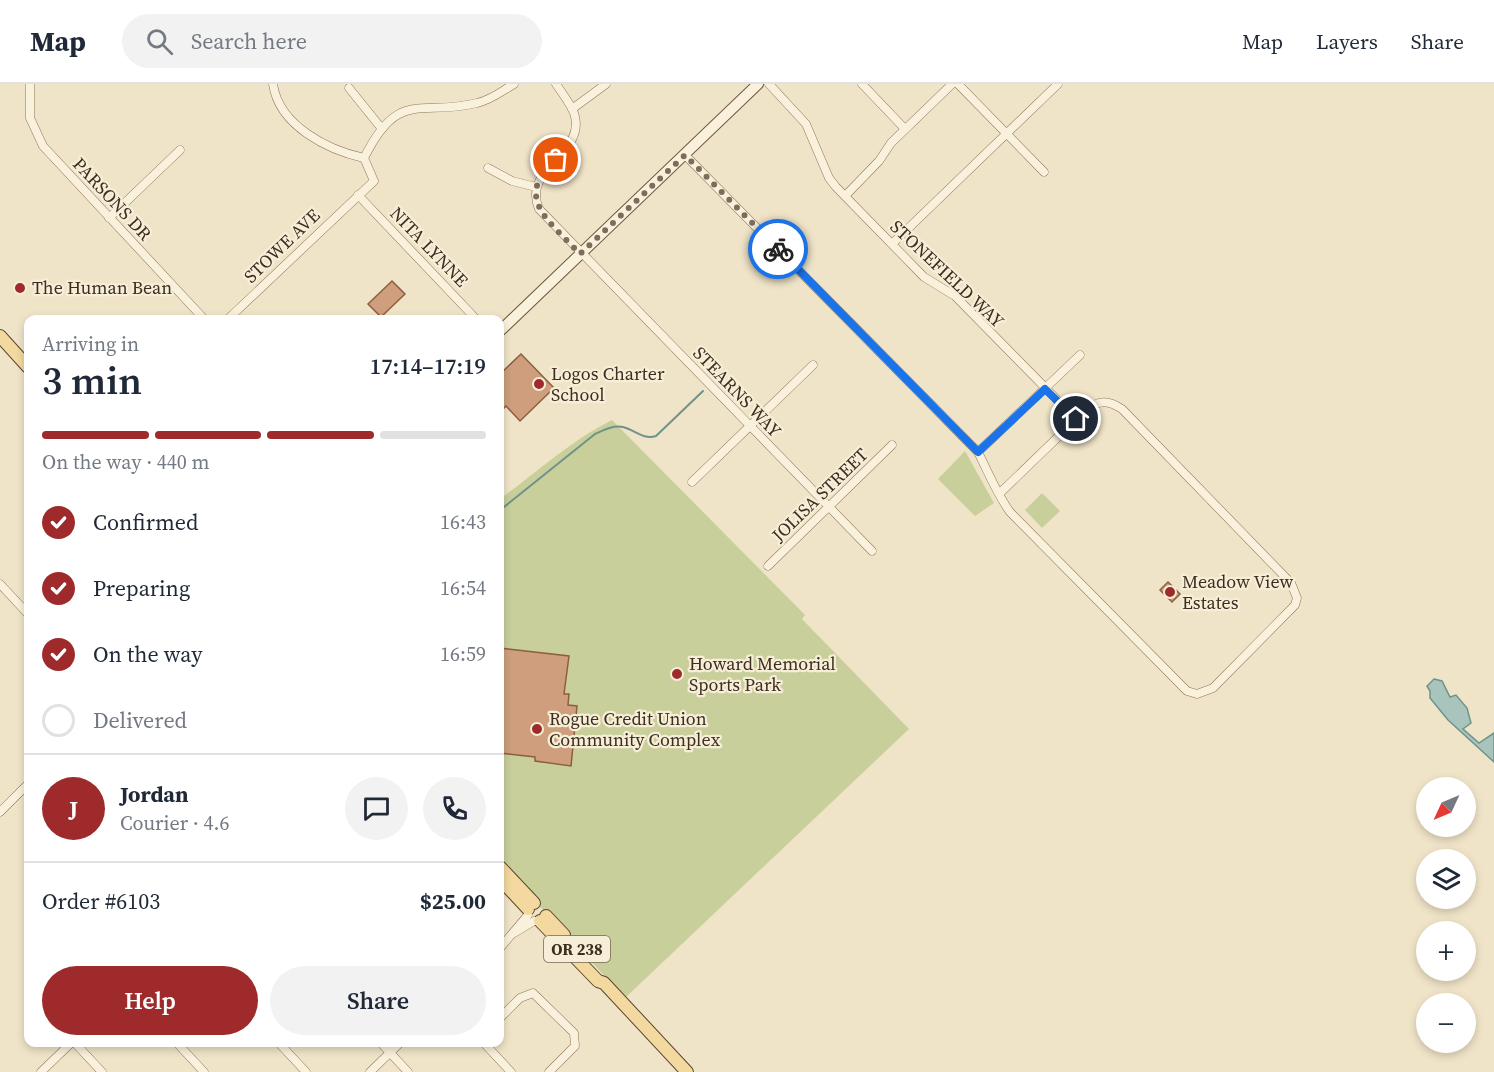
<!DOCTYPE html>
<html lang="en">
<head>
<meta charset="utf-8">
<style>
  :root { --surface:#fff; --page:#f2f2f3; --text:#1f2937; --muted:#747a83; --line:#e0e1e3; --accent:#9e2a2b }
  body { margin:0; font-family:"Source Serif 4",serif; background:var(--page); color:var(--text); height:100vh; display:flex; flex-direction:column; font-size:22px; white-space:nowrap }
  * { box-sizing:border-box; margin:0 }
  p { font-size:20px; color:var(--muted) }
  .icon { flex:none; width:33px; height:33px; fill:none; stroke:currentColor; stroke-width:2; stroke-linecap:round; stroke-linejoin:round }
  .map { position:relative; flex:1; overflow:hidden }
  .drawer { position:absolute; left:24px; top:231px; width:480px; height:732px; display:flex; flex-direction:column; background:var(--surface); border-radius:12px; box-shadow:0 3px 9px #0003 }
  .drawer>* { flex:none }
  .needle { width:39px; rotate:226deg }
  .fabs { position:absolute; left:1416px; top:693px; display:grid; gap:12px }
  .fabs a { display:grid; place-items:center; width:60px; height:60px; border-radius:50%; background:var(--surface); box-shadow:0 3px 9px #0003; font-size:30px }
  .pin { position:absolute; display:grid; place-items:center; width:51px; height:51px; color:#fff; margin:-26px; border:3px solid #fff; border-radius:50%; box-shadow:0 2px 6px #0007 }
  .courier { position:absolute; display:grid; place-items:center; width:60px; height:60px; margin:-30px; border:4px solid #1a73e8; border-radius:50%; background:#fff; color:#222; box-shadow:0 2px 8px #0007 }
  .head em { font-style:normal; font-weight:600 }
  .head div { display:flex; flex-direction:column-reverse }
  .head { display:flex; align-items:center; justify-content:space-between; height:102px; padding:0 18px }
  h1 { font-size:39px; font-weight:600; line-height:45px }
  .bar { display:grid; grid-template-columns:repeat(4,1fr); gap:9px 6px; align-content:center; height:72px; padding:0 18px }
  .bar i { height:8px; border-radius:4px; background:var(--line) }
  .bar .current { background:var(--accent) }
  .bar p { grid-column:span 4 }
  .line { display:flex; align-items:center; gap:15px; padding:0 18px; border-top:2px solid var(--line) }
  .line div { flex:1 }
  .round { display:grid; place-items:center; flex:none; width:63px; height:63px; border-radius:32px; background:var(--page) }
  ol { padding:0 18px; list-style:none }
  li { display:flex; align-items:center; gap:18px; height:66px }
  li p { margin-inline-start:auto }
  li .icon { padding:6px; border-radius:50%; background:var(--accent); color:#fff; stroke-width:4 }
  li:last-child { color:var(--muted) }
  li i { width:33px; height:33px; border:3px solid var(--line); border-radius:50% }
  .action { display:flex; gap:12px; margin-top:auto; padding:12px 18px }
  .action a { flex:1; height:69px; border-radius:36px; background:var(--accent); color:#fff; font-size:24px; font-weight:600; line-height:69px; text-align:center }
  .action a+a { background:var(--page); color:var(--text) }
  header { display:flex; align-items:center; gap:36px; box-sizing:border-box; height:84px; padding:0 30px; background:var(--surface); border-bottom:2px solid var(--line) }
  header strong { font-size:28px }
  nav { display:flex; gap:33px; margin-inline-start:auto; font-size:21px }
  .search { width:420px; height:54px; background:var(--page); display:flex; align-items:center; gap:15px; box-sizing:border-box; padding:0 21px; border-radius:33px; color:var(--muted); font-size:22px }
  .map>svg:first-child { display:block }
</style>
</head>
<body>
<header>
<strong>Map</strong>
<div class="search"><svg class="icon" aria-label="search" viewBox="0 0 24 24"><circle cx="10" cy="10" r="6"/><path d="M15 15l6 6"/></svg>Search here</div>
<nav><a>Map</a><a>Layers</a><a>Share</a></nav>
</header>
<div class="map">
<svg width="1494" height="988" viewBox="0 0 1494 988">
  <rect width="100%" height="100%" fill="#f0e4c8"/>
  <g fill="#c9cf9b">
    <path d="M612,336L805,531L802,535L909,645L625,914L500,780V415C536,389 573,355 612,336Z"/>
    <polygon points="965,367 994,419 975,432 938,395"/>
    <polygon points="1042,409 1060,427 1042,444 1025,426"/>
  </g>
  <polygon fill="#a9c4bc" stroke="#6f938a" stroke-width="1.5" points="1434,595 1442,597 1450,613 1456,611 1467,624 1471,639 1463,645 1479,659 1494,649 1494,678 1448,636 1430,614 1430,607 1427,602"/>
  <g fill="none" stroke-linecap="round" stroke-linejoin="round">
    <path stroke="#6f938a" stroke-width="2" d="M504,423L595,350C604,346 613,341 623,343C635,346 643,356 656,352L703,307"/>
  </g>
  <g fill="#cf9f7d" stroke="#8d5f41" stroke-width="1.5">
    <polygon points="392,197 405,210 381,233 368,220"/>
    <polygon points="521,270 554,304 520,337 506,322 503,325 500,321 500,290"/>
    <polygon points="1168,498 1180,510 1172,518 1160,506"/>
    <polygon points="500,564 569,572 564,610 569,610 568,621 577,622 571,682 535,677 535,673 500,669"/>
  </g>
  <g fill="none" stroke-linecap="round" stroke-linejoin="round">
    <defs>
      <g id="street">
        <polyline points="30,0 30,34 43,62 205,236"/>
        <path d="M273,0C279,42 328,66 364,74"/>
        <path d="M556,0C562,9 570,19 574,29C588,70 521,83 539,125L872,467"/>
        <polyline points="769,0 806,40 829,94 836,103 924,193 955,212 1076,335"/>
        <polyline points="862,0 905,45"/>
        <polyline points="958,0 1044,88"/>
        <polyline points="349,4 382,45"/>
        <polyline points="572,25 606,0"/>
        <path d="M685,71L978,368C988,388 997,410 1010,428L1187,607L1197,610L1213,604L1295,521L1297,514L1291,499L1122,325C1108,316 1100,316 1087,325L999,410"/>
        <polyline points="488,84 512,97 536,103"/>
        <polyline points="358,111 477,236"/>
        <polyline points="845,112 879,77 891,59 952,0"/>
        <polyline points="109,134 180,66"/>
        <polyline points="892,160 1058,0"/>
        <path d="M227,236L374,97L364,74C399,4 419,33 477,19C491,16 502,7 514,0"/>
        <polyline points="978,368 1080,271"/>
        <polyline points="692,398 813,281"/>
        <polyline points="768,482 892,361"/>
        <polyline points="0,500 28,530"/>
        <polyline points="0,728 28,700"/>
        <polyline points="514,849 534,837"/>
        <polyline points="500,864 528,831"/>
        <polyline points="500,934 520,914 533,909 574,949 575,962 549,988"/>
        <polyline points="74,958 102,988"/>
        <polyline points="176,958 204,988"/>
        <polyline points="278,958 306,988"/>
        <polyline points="380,958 408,988"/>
        <polyline points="483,958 511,988"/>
        <polyline points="41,988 72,958"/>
        <polyline points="370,988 401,958"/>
      </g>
      <polyline id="secondary" points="500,247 758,0"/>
      <g id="primary">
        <polyline points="0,252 28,283"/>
        <polyline points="500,783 534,819"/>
        <polyline points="500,795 528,825"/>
        <polyline points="546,832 564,851"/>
        <polyline points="540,837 598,897 604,899 687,988"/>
      </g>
    </defs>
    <use href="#street" stroke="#8d765c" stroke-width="9"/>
    <use href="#secondary" stroke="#6f573f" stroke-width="12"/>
    <use href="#primary" stroke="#5b4430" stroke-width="14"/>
    <use href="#street" stroke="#faf1dc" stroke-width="8"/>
    <use href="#secondary" stroke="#faf1dc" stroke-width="10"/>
    <use href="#primary" stroke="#f3d9a0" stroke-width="12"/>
  </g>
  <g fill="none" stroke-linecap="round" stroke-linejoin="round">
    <path stroke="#7c6e5b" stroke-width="6" stroke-dasharray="0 10.8" d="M556,76C511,114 552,139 580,170L685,71L778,165"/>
    <polyline stroke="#1a73e8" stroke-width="8" points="778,165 978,368 1045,305 1076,335"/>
  </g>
  <g fill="#9e2a2b" stroke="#f7eed8" stroke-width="2">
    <circle cx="20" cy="204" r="6"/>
    <circle cx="539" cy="300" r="6"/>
    <circle cx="1170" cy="508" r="6"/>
    <circle cx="677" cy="590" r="6"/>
    <circle cx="537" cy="645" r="6"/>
  </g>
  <g text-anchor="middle" stroke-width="4.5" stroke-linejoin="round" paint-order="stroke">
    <rect fill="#f7eed8" stroke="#756857" stroke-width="1.5" x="544" y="852" width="66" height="26" rx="4.5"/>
    <g font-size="16" font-weight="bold" fill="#3d2e20">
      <text x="577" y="871">OR 238</text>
    </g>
    <g font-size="18" fill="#3d2e20" stroke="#f7eed8">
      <text transform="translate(112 115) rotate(47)" y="6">PARSONS DR</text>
      <text transform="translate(282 162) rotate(-44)" y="6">STOWE AVE</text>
      <text transform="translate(429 163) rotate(46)" y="6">NITA LYNNE</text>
      <text transform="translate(947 190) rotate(43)" y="6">STONEFIELD WAY</text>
      <text transform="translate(737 308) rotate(46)" y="6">STEARNS WAY</text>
      <text transform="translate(820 411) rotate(-44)" y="6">JOLISA STREET</text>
    </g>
    <g font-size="18" fill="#3d2e20" stroke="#f7eed8" text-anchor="start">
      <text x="32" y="210">The Human Bean</text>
      <text x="551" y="296">Logos Charter<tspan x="551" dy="21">School</tspan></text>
      <text x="1182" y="504">Meadow View<tspan x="1182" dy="21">Estates</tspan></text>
      <text x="689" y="586">Howard Memorial<tspan x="689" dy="21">Sports Park</tspan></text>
      <text x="549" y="641">Rogue Credit Union<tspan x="549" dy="21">Community Complex</tspan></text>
    </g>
  </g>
</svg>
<div class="fabs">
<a><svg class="needle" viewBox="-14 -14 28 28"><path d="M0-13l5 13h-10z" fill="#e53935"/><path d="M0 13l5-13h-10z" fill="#747a83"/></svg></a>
<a><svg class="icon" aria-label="layers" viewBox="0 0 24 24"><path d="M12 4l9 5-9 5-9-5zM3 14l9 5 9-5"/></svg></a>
<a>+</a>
<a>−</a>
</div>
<div class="pin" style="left:556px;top:76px;background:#ea580c"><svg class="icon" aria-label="bag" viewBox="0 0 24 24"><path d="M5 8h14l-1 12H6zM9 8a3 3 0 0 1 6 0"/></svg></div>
<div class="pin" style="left:1076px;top:335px;background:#1f2937"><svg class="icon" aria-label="home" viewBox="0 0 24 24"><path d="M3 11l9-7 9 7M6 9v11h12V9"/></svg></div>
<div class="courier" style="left:778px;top:165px"><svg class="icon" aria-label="bike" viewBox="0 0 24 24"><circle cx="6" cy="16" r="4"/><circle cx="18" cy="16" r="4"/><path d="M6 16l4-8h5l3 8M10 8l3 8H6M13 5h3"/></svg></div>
<section class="drawer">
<div class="head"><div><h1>3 min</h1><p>Arriving in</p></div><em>17:14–17:19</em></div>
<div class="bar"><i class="current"></i><i class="current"></i><i class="current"></i><i></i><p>On the way · 440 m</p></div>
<ol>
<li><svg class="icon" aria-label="check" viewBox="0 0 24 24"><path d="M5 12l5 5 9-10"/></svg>Confirmed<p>16:43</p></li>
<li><svg class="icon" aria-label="check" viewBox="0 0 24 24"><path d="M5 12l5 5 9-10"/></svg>Preparing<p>16:54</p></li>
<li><svg class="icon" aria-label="check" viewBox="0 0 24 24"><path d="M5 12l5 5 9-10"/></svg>On the way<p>16:59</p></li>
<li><i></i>Delivered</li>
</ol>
<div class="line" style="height:108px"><b class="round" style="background:var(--accent);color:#fff">J</b><div><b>Jordan</b><p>Courier · 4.6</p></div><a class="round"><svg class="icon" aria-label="chat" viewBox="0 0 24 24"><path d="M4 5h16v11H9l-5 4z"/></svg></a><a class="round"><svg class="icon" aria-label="phone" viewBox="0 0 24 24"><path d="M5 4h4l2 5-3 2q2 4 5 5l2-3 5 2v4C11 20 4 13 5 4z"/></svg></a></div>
<div class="line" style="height:78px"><div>Order #6103</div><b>$25.00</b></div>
<div class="action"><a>Help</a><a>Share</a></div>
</section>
</div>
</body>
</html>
